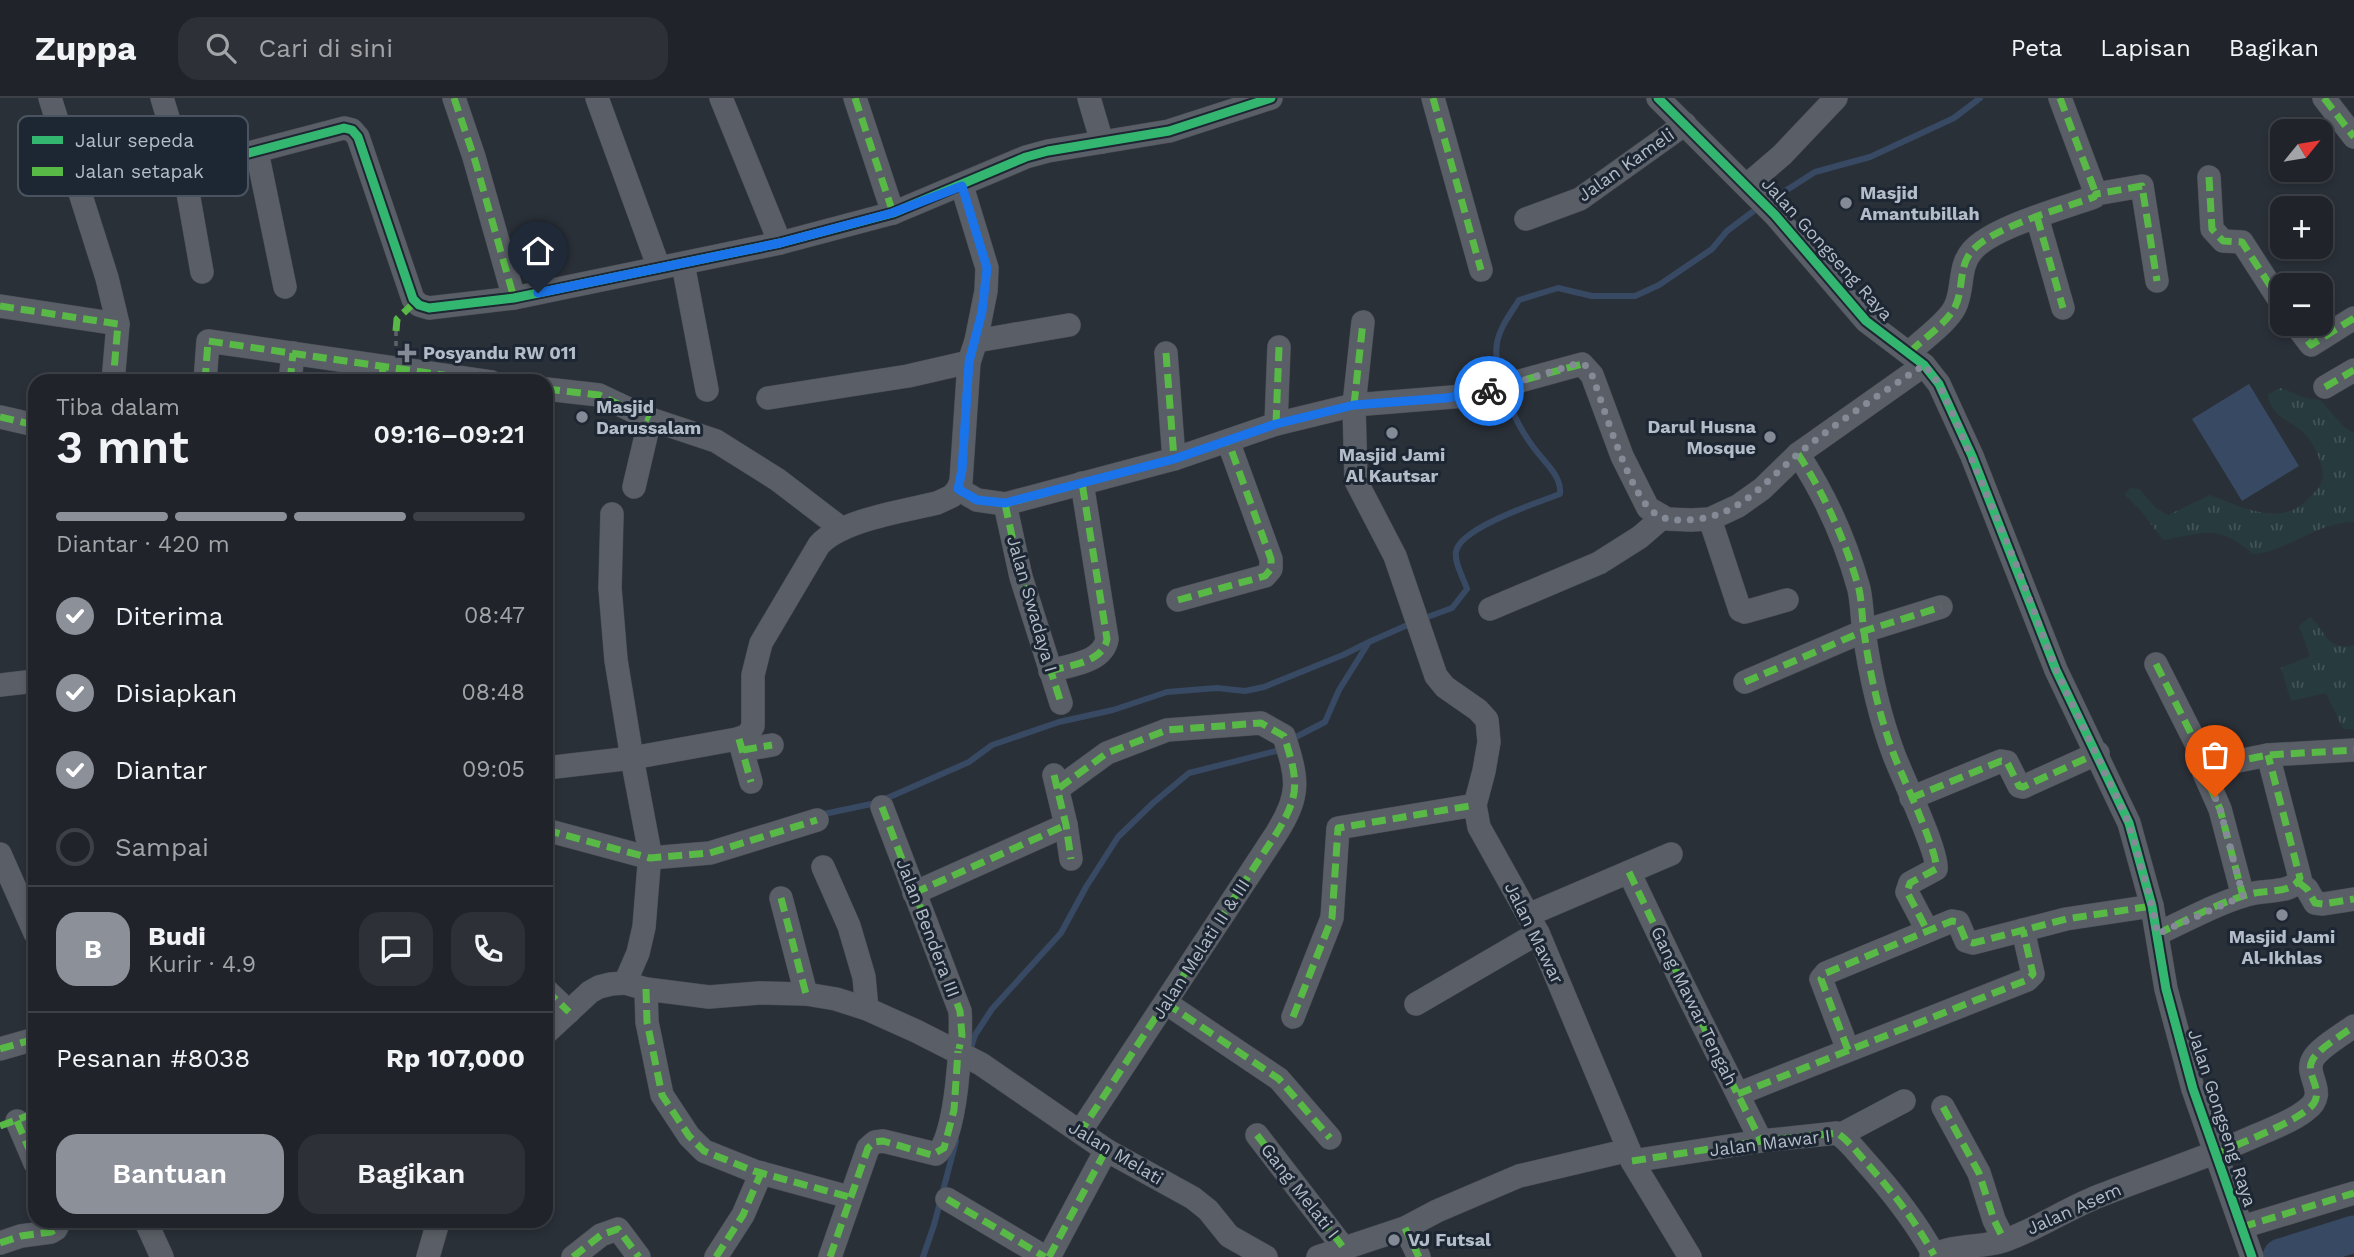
<!DOCTYPE html>
<html lang="id">
<head>
<meta charset="utf-8">
<style>
  :root { --surface:#20242a; --page:#2d3036; --text:#f1f3f6; --muted:#a2a4a8; --line:#3d4147; --accent:#8c9099 }
  body { margin:0; font-family:"Work Sans",sans-serif; background:var(--page); color:var(--text); height:100vh; display:flex; flex-direction:column; font-size:26px; white-space:nowrap }
  * { box-sizing:border-box; margin:0 }
  p { font-size:23px; color:var(--muted) }
  .icon { flex:none; width:38px; height:38px; fill:none; stroke:currentColor; stroke-width:2; stroke-linecap:round; stroke-linejoin:round }
  .map { position:relative; flex:1; overflow:hidden }
  .panel { position:absolute; left:28px; top:276px; width:525px; height:854px; display:flex; flex-direction:column; background:var(--surface); border-radius:21px; box-shadow:0 4px 10px #0003,0 0 0 2px var(--line) }
  .panel>* { flex:none }
  .needle { width:46px; rotate:60deg }
  .tools { position:absolute; left:2270px; top:21px; display:grid; gap:14px }
  .tools a { display:grid; place-items:center; width:63px; height:63px; border-radius:14px; background:var(--surface); box-shadow:0 4px 10px #0003,0 0 0 2px var(--line); font-size:35px }
  .pin { position:absolute; display:grid; place-items:center; width:60px; height:60px; color:#fff; margin:-72px -30px; border-radius:50% 50% 50% 0; rotate:-45deg; box-shadow:0 0 7px #0007 }
  .pin .icon { rotate:45deg }
  .courier { position:absolute; display:grid; place-items:center; width:70px; height:70px; margin:-35px; border:5px solid #1a73e8; border-radius:50%; background:#fff; color:#222; box-shadow:0 2px 9px #0007 }
  .head em { font-style:normal; font-weight:600 }
  .head div { display:flex; flex-direction:column-reverse }
  .head { display:flex; align-items:center; justify-content:space-between; height:119px; padding:0 28px }
  h1 { font-size:46px; font-weight:600; line-height:52px }
  .bar { display:grid; grid-template-columns:repeat(4,1fr); gap:10px 7px; align-content:center; height:84px; padding:0 28px }
  .bar i { height:9px; border-radius:5px; background:var(--line) }
  .bar .active { background:var(--accent) }
  .bar p { grid-column:span 4 }
  .line { display:flex; align-items:center; gap:18px; padding:0 28px; border-top:2px solid var(--line) }
  .line div { flex:1 }
  .round { display:grid; place-items:center; flex:none; width:74px; height:74px; border-radius:21px; background:var(--page) }
  ol { padding:0 28px; list-style:none }
  li { display:flex; align-items:center; gap:21px; height:77px }
  li p { margin-inline-start:auto }
  li .icon { padding:7px; border-radius:50%; background:var(--accent); color:#fff; stroke-width:4 }
  li:last-child { color:var(--muted) }
  li i { width:38px; height:38px; border:4px solid var(--line); border-radius:50% }
  .action { display:flex; gap:14px; margin-top:auto; padding:14px 28px }
  .action a { flex:1; height:80px; border-radius:21px; background:var(--accent); color:#fff; font-size:28px; font-weight:600; line-height:80px; text-align:center }
  .action a+a { background:var(--page); color:var(--text) }
  header { display:flex; align-items:center; gap:42px; box-sizing:border-box; height:98px; padding:0 35px; background:var(--surface); border-bottom:2px solid var(--line) }
  header strong { font-size:33px }
  nav { display:flex; gap:38px; margin-inline-start:auto; font-size:24px }
  .search { width:490px; height:63px; background:var(--page); display:flex; align-items:center; gap:18px; box-sizing:border-box; padding:0 24px; border-radius:21px; color:var(--muted); font-size:26px }
  .map>svg:first-child { display:block }
</style>
</head>
<body>
<header>
<strong>Zuppa</strong>
<div class="search"><svg class="icon" aria-label="search" viewBox="0 0 24 24"><circle cx="10" cy="10" r="6"/><path d="M15 15l6 6"/></svg>Cari di sini</div>
<nav><a>Peta</a><a>Lapisan</a><a>Bagikan</a></nav>
</header>
<div class="map">
<svg width="2354" height="1159" viewBox="0 0 2354 1159">
  <defs>
    <pattern id="grass-tufts" width="24" height="20" patternUnits="userSpaceOnUse" patternTransform="scale(1.75)"><rect width="24" height="20" fill="#273a3e"/><path d="M3 7l-1-3M5 7V3M7 7l1-3M15 17l-1-3M17 17v-4M19 17l1-3" fill="none" stroke="#445559"/></pattern>
  </defs>
  <rect width="100%" height="100%" fill="#2a3038"/>
  <g fill="url(#grass-tufts)">
    <path d="M2281,290L2305,300L2320,302L2345,330L2354,335V424C2315,425 2289,453 2253,456C2217,425 2205,435 2163,442L2142,414L2125,397L2130,390L2139,391L2156,410L2168,417L2210,397C2241,409 2283,430 2309,400C2314,395 2320,389 2322,382C2325,369 2315,348 2307,338C2295,323 2269,320 2268,296Z"/>
    <path d="M2310,519C2326,532 2327,555 2354,547V631H2343L2326,595L2291,603L2281,570L2310,558L2299,528Z"/>
  </g>
  <polygon fill="#384963" points="2249,286 2299,368 2242,403 2192,321"/>
  <g fill="none" stroke-linecap="round" stroke-linejoin="round">
    <g stroke="#384963" stroke-width="6">
      <polyline points="1768,104 1815,74 1870,59 1954,20 1980,0"/>
      <path d="M1422,521L1452,510L1467,491C1464,481 1454,465 1456,454C1459,430 1539,404 1560,396C1562,378 1544,364 1534,350C1516,327 1492,275 1497,245C1500,229 1511,215 1519,202L1558,190L1592,198H1635L1659,187L1712,151L1727,133L1759,109"/>
      <polyline points="1290,642 1325,624 1339,592 1369,544 1412,525"/>
      <polyline points="819,717 876,705 969,664 992,647 1059,624 1113,612 1167,594 1217,590 1245,593 1264,589 1343,557 1367,545"/>
      <polyline points="969,956 975,937 992,911 1061,835 1086,789 1118,739 1153,705 1189,675 1276,653 1282,649"/>
      <polyline points="923,1159 934,1127 956,1043"/>
    </g>
    <polyline stroke="#384963" stroke-width="37" points="2281,1159 2354,1136"/>
    <defs>
      <g id="minor">
        <polyline points="50,0 107,180 118,226 113,284"/>
        <polyline points="162,0 184,72 202,174"/>
        <polyline points="454,0 474,59 514,200"/>
        <polyline points="597,0 659,170"/>
        <polyline points="721,0 780,145"/>
        <polyline points="855,0 893,115"/>
        <polyline points="1089,0 1102,44"/>
        <polyline points="1433,0 1481,172"/>
        <polyline points="1658,0 1775,117 1866,223 1924,267 1939,286 1972,358 2056,572 2129,725 2152,808 2166,891 2193,991 2252,1159"/>
        <polyline points="2060,0 2096,96"/>
        <polyline points="2324,0 2354,39"/>
        <polyline points="257,54 285,189"/>
        <polyline points="184,72 344,30 352,32 358,39 413,201 419,207 429,210 514,200 780,145 893,115 1026,59 1048,53 1169,33 1271,0"/>
        <polyline points="2209,79 2212,131 2223,143 2242,144 2282,206"/>
        <polyline points="1747,87 1782,57 1836,0"/>
        <polyline points="2037,119 2063,210"/>
        <polyline points="1526,121 1580,101 1685,26"/>
        <polyline points="683,166 707,292"/>
        <polyline points="0,208 118,226"/>
        <polyline points="1363,224 1354,307 1356,383 1395,458 1436,578 1445,589 1478,612 1487,622 1489,644 1484,673 1475,707 1479,729 1538,835 1629,1052 1632,1063 1690,1159"/>
        <polyline points="2295,226 2311,247 2354,220"/>
        <polyline points="976,243 1069,227"/>
        <path d="M1910,254C1922,242 1948,224 1955,209C1964,191 1958,169 1972,153C1992,129 2064,110 2094,99L2096,96L2142,88L2157,183"/>
        <polyline points="1166,255 1174,361"/>
        <polyline points="205,284 208,243 491,284"/>
        <polyline points="290,284 293,255"/>
        <polyline points="2325,289 2354,272"/>
        <polyline points="546,291 599,297 650,321 716,343 778,382 842,431"/>
        <polyline points="768,300 908,278 969,264"/>
        <polyline points="0,319 35,327"/>
        <polyline points="1276,326 1279,249"/>
        <path d="M1798,356C1825,397 1846,444 1859,491C1862,505 1862,520 1864,534C1870,576 1879,617 1894,657C1902,678 1939,756 1936,771L1910,785L1907,794L1927,832"/>
        <polyline points="634,389 650,321"/>
        <polyline points="958,391 977,402 1005,406 1174,361 1276,326 1354,307 1465,298 1582,266 1592,277 1622,358 1648,410 1667,421 1691,422 1710,421 1738,408 1762,391 1798,356 1924,267"/>
        <polyline points="1005,406 1021,479 1061,605"/>
        <polyline points="1710,421 1740,512 1745,514 1787,502"/>
        <polyline points="1178,502 1265,478 1271,471 1271,461 1228,343"/>
        <polyline points="1490,511 1599,465 1640,439 1662,420"/>
        <polyline points="2156,566 2208,669"/>
        <path d="M1050,573C1069,567 1103,565 1107,541L1082,385"/>
        <polyline points="1745,584 1864,533 1941,509"/>
        <polyline points="0,587 35,583"/>
        <polyline points="739,641 751,684"/>
        <polyline points="743,652 772,647"/>
        <polyline points="2208,669 2268,657 2354,652"/>
        <polyline points="2208,669 2204,675 2220,711 2243,798"/>
        <polyline points="546,670 632,660 616,562 610,490 612,416"/>
        <polyline points="1054,677 1066,727 1071,761"/>
        <path d="M1059,690L1107,655L1167,632L1261,625L1284,638C1298,682 1301,696 1276,736L1080,1034"/>
        <polyline points="1911,700 2001,663 2007,664 2019,688 2023,689 2098,655"/>
        <polyline points="546,732 650,760 710,755 817,722"/>
        <polyline points="0,756 35,835"/>
        <polyline points="823,769 849,828 864,879 867,911"/>
        <polyline points="1629,774 1682,885 1761,1043"/>
        <polyline points="2298,784 2307,791 2315,805 2323,806 2354,801"/>
        <polyline points="914,795 1066,727"/>
        <polyline points="781,800 806,896"/>
        <polyline points="1528,817 1671,756"/>
        <path d="M2157,836C2185,823 2225,801 2255,795C2269,792 2293,795 2300,780L2268,657"/>
        <path d="M625,885L638,855L644,829L650,755L632,660L737,641L748,637L753,628V577L761,545L819,447C841,422 904,413 937,405L952,398L958,391L961,383L969,264L976,243L986,193L987,170L962,88"/>
        <polyline points="646,891 647,924 662,997 689,1038 704,1053 754,1073 849,1099"/>
        <polyline points="546,892 569,914"/>
        <polyline points="1166,905 1279,981 1330,1040"/>
        <polyline points="1416,906 1538,835"/>
        <polyline points="1293,919 1332,820 1338,730 1475,707"/>
        <polyline points="546,935 590,894 599,889 611,886 625,885 646,891 709,899 759,895 806,896 836,901 867,911 916,933 981,966 1106,1052 1193,1100 1208,1112 1229,1138 1266,1159"/>
        <polyline points="0,951 35,941"/>
        <polyline points="1848,952 1821,881 1826,875 1952,823 1958,824 1966,843 1973,845 2066,821 2152,808"/>
        <polyline points="1738,996 2027,882 2033,876 2023,832"/>
        <polyline points="1943,1009 1979,1075 1994,1122 2004,1142"/>
        <polyline points="17,1023 35,1065"/>
        <polyline points="1257,1037 1343,1149"/>
        <polyline points="1840,1037 1904,1003"/>
        <path d="M1632,1063L1761,1043L1837,1035C1848,1042 1856,1053 1864,1062C1891,1092 1915,1122 1934,1157"/>
        <polyline points="947,1101 1045,1159"/>
        <polyline points="146,1124 162,1159"/>
        <polyline points="2242,1129 2354,1095"/>
        <polyline points="1405,1130 1419,1159"/>
        <polyline points="0,1145 21,1138 51,1134 56,1131 59,1124"/>
        <polyline points="428,1159 438,1124"/>
        <polyline points="573,1159 601,1137 618,1131 639,1159"/>
        <polyline points="716,1159 743,1117 761,1075"/>
        <path d="M830,1159L868,1050L875,1044L883,1043L936,1056C957,1042 962,938 960,913L882,709"/>
        <polyline points="1049,1159 1106,1052"/>
        <polyline points="1318,1159 1405,1130 1437,1113 1519,1078 1629,1052"/>
        <path d="M1931,1159C1951,1146 1980,1150 2003,1143C2036,1132 2066,1111 2099,1098C2152,1077 2206,1060 2257,1037C2273,1030 2291,1024 2305,1013C2331,995 2303,978 2313,961C2319,950 2343,936 2354,928"/>
      </g>
    </defs>
    <use href="#minor" stroke="#484c53" stroke-width="24"/>
    <polyline stroke="#5d636a" stroke-width="3.5" stroke-dasharray="5 5" stroke-linecap="butt" points="396,248 396,233"/>
    <use href="#minor" stroke="#5a5e66" stroke-width="23"/>
    <g stroke="#58b947" stroke-width="7" stroke-dasharray="14 7" stroke-linecap="butt">
      <polyline points="454,0 474,59 514,200"/>
      <polyline points="855,0 893,115"/>
      <polyline points="1433,0 1481,172"/>
      <polyline points="2060,0 2096,96"/>
      <polyline points="2324,0 2354,39"/>
      <polyline points="2209,79 2212,131 2223,143 2242,144 2282,206"/>
      <polyline points="2037,119 2063,210"/>
      <polyline points="0,208 118,226 113,284"/>
      <polyline points="2295,226 2311,247 2354,220"/>
      <polyline points="396,233 397,221 415,204"/>
      <path d="M1910,254C1922,242 1948,224 1955,209C1964,191 1958,169 1972,153C1992,129 2064,110 2094,99L2096,96L2142,88L2157,183"/>
      <polyline points="1166,255 1174,361"/>
      <polyline points="205,284 208,243 491,284"/>
      <polyline points="290,284 293,255"/>
      <polyline points="382,284 383,267"/>
      <polyline points="2325,289 2354,272"/>
      <polyline points="546,291 599,297 650,321"/>
      <polyline points="1354,307 1363,224"/>
      <polyline points="0,319 35,327"/>
      <polyline points="1276,326 1279,249"/>
      <path d="M1798,356C1825,397 1846,444 1859,491C1862,505 1862,520 1864,534C1870,576 1879,617 1894,657C1902,678 1939,756 1936,771L1910,785L1907,794L1927,832"/>
      <polyline points="958,391 977,402 1005,406 1174,361 1276,326 1354,307 1465,298 1582,266"/>
      <polyline points="1005,406 1021,479 1061,605"/>
      <polyline points="1178,502 1265,478 1271,471 1271,461 1228,343"/>
      <polyline points="2156,566 2208,669"/>
      <path d="M1050,573C1069,567 1103,565 1107,541L1082,385"/>
      <polyline points="1745,584 1864,533 1941,509"/>
      <polyline points="739,641 751,684"/>
      <polyline points="743,652 772,647"/>
      <polyline points="2208,669 2268,657 2354,652"/>
      <polyline points="2208,669 2204,675 2220,711 2243,798"/>
      <polyline points="1054,677 1066,727 1071,761"/>
      <path d="M1059,690L1107,655L1167,632L1261,625L1284,638C1298,682 1301,696 1276,736L1083,1030"/>
      <polyline points="1911,700 2001,663 2007,664 2019,688 2023,689 2098,655"/>
      <polyline points="882,709 960,913 962,938 959,951"/>
      <polyline points="546,732 650,760 710,755 817,722"/>
      <polyline points="1629,774 1682,885 1761,1043"/>
      <polyline points="2298,784 2307,791 2315,805 2323,806 2354,801"/>
      <polyline points="914,795 1066,727"/>
      <polyline points="781,800 806,896"/>
      <path d="M2157,836C2185,823 2225,801 2255,795C2269,792 2293,795 2300,780L2268,657"/>
      <polyline points="646,891 647,924 662,997 689,1038 704,1053 754,1073 849,1099"/>
      <polyline points="546,892 569,914"/>
      <polyline points="1166,905 1279,981 1330,1040"/>
      <polyline points="1293,919 1332,820 1338,730 1475,707"/>
      <polyline points="0,951 35,941"/>
      <polyline points="1848,952 1821,881 1826,875 1952,823 1958,824 1966,843 1973,845 2066,821 2152,808"/>
      <polyline points="1738,996 2027,882 2033,876 2023,832"/>
      <polyline points="1943,1009 1979,1075 1994,1122 2004,1142"/>
      <polyline points="17,1023 35,1065"/>
      <polyline points="0,1028 35,1015"/>
      <polyline points="1257,1037 1343,1149"/>
      <path d="M2216,1056C2237,1046 2303,1022 2314,1005C2323,990 2305,976 2312,963C2316,952 2344,936 2354,928"/>
      <path d="M1632,1063L1761,1043L1837,1035C1848,1042 1856,1053 1864,1062C1891,1092 1915,1122 1934,1157"/>
      <polyline points="947,1101 1045,1159"/>
      <polyline points="2242,1129 2354,1095"/>
      <polyline points="1405,1130 1419,1159"/>
      <polyline points="0,1145 21,1138 51,1134 56,1131 59,1124"/>
      <polyline points="573,1159 601,1137 618,1131 639,1159"/>
      <polyline points="716,1159 743,1117 761,1075"/>
      <polyline points="830,1159 868,1050 875,1044 883,1043 932,1057 944,1050 954,1012 958,953"/>
      <polyline points="1049,1159 1106,1052"/>
    </g>
    <defs>
      <g id="cycleway">
        <polyline points="1658,0 1775,117 1866,223 1924,267 1939,286 1972,358 2056,572 2129,725 2152,808 2166,891 2193,991 2252,1159"/>
        <polyline points="184,72 344,30 352,32 358,39 413,201 419,207 429,210 514,200 780,145 893,115 1026,59 1048,53 1169,33 1271,0"/>
      </g>
    </defs>
    <use href="#cycleway" stroke="#1d2633" stroke-width="13"/>
    <use href="#cycleway" stroke="#33b770" stroke-width="9"/>
  </g>
  <g fill="none" stroke-linecap="round" stroke-linejoin="round">
    <path stroke="#848b96" stroke-width="7" stroke-dasharray="0 12.6" d="M1489,293L1576,266L1585,267L1592,277C1604,309 1628,392 1652,413C1661,421 1670,422 1681,422C1736,423 1760,388 1798,356C1837,324 1882,295 1924,267L1939,286L1955,321L2018,471L2056,572L2129,725L2152,808L2157,836L2243,798L2220,711L2215,699"/>
    <polyline stroke="#1a73e8" stroke-width="9" points="538,195 780,145 892,115 962,88 987,170 982,214 969,264 962,372 958,391 977,402 1005,405 1174,361 1276,326 1354,307 1446,300 1489,293"/>
  </g>
  <g fill="#848b96" stroke="#1d2633" stroke-width="2.5">
    <circle cx="1846" cy="105" r="7"/>
    <path d="M403.5 244.5h7v7h7v7h-7v7h-7v-7h-7v-7h7z"/>
    <circle cx="582" cy="319" r="7"/>
    <circle cx="1392" cy="335" r="7"/>
    <circle cx="1770" cy="339" r="7"/>
    <circle cx="2282" cy="817" r="7"/>
    <circle cx="1394" cy="1142" r="7"/>
  </g>
  <g text-anchor="middle" stroke-width="6" stroke-linejoin="round" paint-order="stroke">
    <g font-size="18" fill="#b4bcc9" stroke="#1d2633">
      <text transform="translate(1626 67) rotate(-35)" y="6">Jalan Kameli</text>
      <text transform="translate(1827 151) rotate(48)" y="6">Jalan Gongseng Raya</text>
      <text transform="translate(1032 506) rotate(74)" y="6">Jalan Swadaya I</text>
      <text transform="translate(928 830) rotate(69)" y="6">Jalan Bendera III</text>
      <text transform="translate(1534 835) rotate(64)" y="6">Jalan Mawar</text>
      <text transform="translate(1201 851) rotate(-57)" y="6">Jalan Melati II &amp; III</text>
      <text transform="translate(1694 908) rotate(64)" y="6">Gang Mawar Tengah</text>
      <text transform="translate(2222 1020) rotate(72)" y="6">Jalan Gongseng Raya</text>
      <text transform="translate(1770 1045) rotate(-7)" y="6">Jalan Mawar I</text>
      <text transform="translate(1116 1055) rotate(31)" y="6">Jalan Melati</text>
      <text transform="translate(1300 1093) rotate(52)" y="6">Gang Melati I</text>
      <text transform="translate(2074 1111) rotate(-24)" y="6">Jalan Asem</text>
    </g>
    <g font-size="18" font-weight="bold" fill="#b4bcc9" stroke="#1d2633" text-anchor="start">
      <text x="1860" y="101">Masjid<tspan x="1860" dy="21">Amantubillah</tspan></text>
      <text x="423" y="261">Posyandu RW 011</text>
      <text x="596" y="315">Masjid<tspan x="596" dy="21">Darussalam</tspan></text>
      <text x="1756" y="335" text-anchor="end">Darul Husna<tspan x="1756" dy="21">Mosque</tspan></text>
      <text x="1392" y="363" text-anchor="middle">Masjid Jami<tspan x="1392" dy="21">Al Kautsar</tspan></text>
      <text x="2282" y="845" text-anchor="middle">Masjid Jami<tspan x="2282" dy="21">Al-Ikhlas</tspan></text>
      <text x="1408" y="1148">VJ Futsal</text>
    </g>
  </g>
  <rect x="18" y="18" width="230" height="80" rx="10" fill="#1d2633" stroke="#4a5360" stroke-width="2"/>
  <rect x="32" y="38" width="31" height="8" fill="#33b770"/>
  <rect x="32" y="69" width="31" height="9" fill="#58b947"/>
  <g font-size="19" fill="#b4bcc9">
    <text x="75" y="49">Jalur sepeda</text>
    <text x="75" y="80">Jalan setapak</text>
  </g>
</svg>
<div class="tools">
<a><svg class="needle" viewBox="-14 -14 28 28"><path d="M0-13l5 13h-10z" fill="#e53935"/><path d="M0 13l5-13h-10z" fill="#a2a4a8"/></svg></a>
<a>+</a>
<a>−</a>
</div>
<div class="pin" style="left:2215px;top:699px;background:#ea580c"><svg class="icon" aria-label="bag" viewBox="0 0 24 24"><path d="M5 8h14l-1 12H6zM9 8a3 3 0 0 1 6 0"/></svg></div>
<div class="pin" style="left:538px;top:195px;background:#1f2937"><svg class="icon" aria-label="home" viewBox="0 0 24 24"><path d="M3 11l9-7 9 7M6 9v11h12V9"/></svg></div>
<div class="courier" style="left:1489px;top:293px"><svg class="icon" aria-label="bike" viewBox="0 0 24 24"><circle cx="6" cy="16" r="4"/><circle cx="18" cy="16" r="4"/><path d="M6 16l4-8h5l3 8M10 8l3 8H6M13 5h3"/></svg></div>
<section class="panel">
<div class="head"><div><h1>3 mnt</h1><p>Tiba dalam</p></div><em>09:16–09:21</em></div>
<div class="bar"><i class="active"></i><i class="active"></i><i class="active"></i><i></i><p>Diantar · 420 m</p></div>
<ol>
<li><svg class="icon" aria-label="check" viewBox="0 0 24 24"><path d="M5 12l5 5 9-10"/></svg>Diterima<p>08:47</p></li>
<li><svg class="icon" aria-label="check" viewBox="0 0 24 24"><path d="M5 12l5 5 9-10"/></svg>Disiapkan<p>08:48</p></li>
<li><svg class="icon" aria-label="check" viewBox="0 0 24 24"><path d="M5 12l5 5 9-10"/></svg>Diantar<p>09:05</p></li>
<li><i></i>Sampai</li>
</ol>
<div class="line" style="height:126px"><b class="round" style="background:var(--accent);color:#fff">B</b><div><b>Budi</b><p>Kurir · 4.9</p></div><a class="round"><svg class="icon" aria-label="chat" viewBox="0 0 24 24"><path d="M4 5h16v11H9l-5 4z"/></svg></a><a class="round"><svg class="icon" aria-label="phone" viewBox="0 0 24 24"><path d="M5 4h4l2 5-3 2q2 4 5 5l2-3 5 2v4C11 20 4 13 5 4z"/></svg></a></div>
<div class="line" style="height:91px"><div>Pesanan #8038</div><b>Rp 107,000</b></div>
<div class="action"><a>Bantuan</a><a>Bagikan</a></div>
</section>
</div>
</body>
</html>
